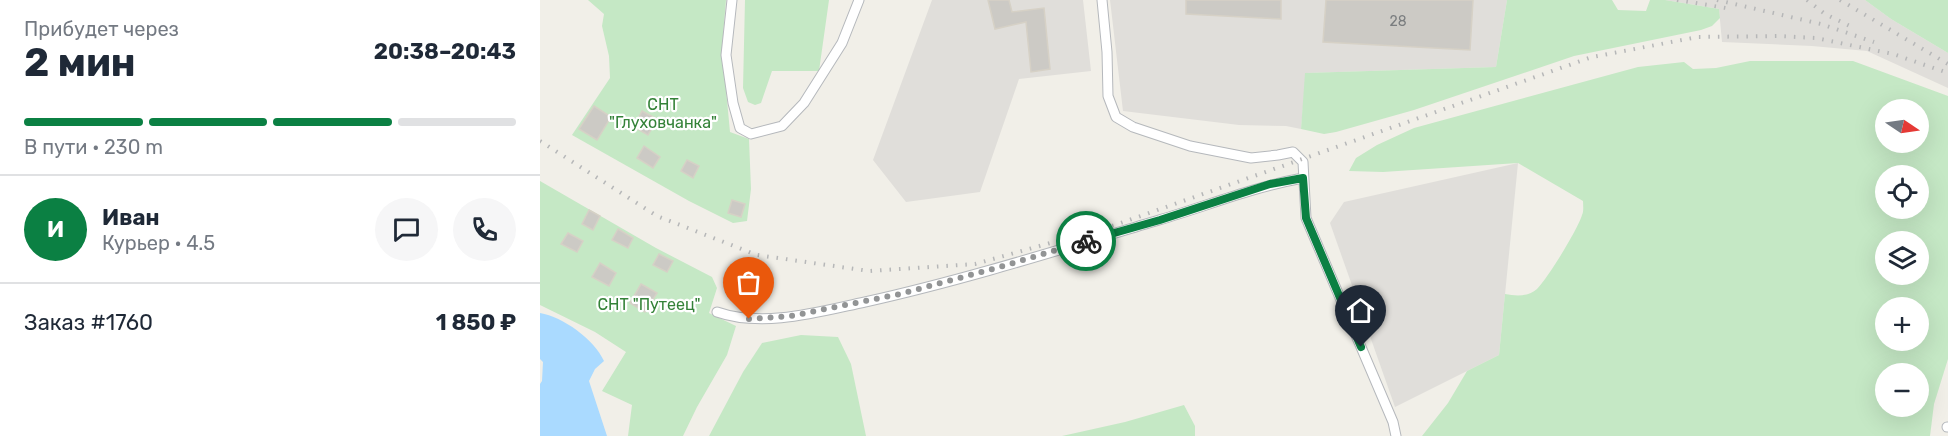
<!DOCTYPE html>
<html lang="ru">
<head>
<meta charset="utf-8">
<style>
  :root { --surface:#fff; --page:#f6f6f7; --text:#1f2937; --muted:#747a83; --line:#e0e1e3; --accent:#0b8043 }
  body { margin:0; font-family:Rubik,sans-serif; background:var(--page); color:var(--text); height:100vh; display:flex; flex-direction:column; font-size:22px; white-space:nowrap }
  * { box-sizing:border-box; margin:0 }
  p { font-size:20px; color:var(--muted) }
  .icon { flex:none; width:33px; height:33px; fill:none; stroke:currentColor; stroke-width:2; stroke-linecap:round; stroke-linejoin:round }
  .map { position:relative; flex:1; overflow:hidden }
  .side { display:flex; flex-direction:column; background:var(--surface); width:540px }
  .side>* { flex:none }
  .needle { width:39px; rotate:103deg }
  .buttons { position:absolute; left:1335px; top:99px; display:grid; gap:12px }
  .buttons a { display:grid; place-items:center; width:54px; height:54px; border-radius:50%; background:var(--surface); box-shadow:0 6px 24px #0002; font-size:30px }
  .pin { position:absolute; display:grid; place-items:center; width:51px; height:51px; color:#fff; margin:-62px -26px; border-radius:50% 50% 50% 0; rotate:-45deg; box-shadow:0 0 6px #0007 }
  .pin .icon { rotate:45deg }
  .courier { position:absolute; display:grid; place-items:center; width:60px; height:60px; margin:-30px; border:4px solid #0b8043; border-radius:50%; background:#fff; color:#222; box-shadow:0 2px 8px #0007 }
  .summary em { font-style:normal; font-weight:700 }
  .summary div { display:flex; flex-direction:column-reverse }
  .summary { display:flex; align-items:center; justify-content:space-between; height:102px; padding:0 24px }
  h1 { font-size:39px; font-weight:700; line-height:45px }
  .bar { display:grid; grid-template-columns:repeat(4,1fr); gap:9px 6px; align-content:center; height:72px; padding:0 24px }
  .bar i { height:8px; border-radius:4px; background:var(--line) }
  .bar .current { background:var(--accent) }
  .bar p { grid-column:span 4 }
  .line { display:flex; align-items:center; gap:15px; padding:0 24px; border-top:2px solid var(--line) }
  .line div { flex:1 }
  .round { display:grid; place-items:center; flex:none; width:63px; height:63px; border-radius:32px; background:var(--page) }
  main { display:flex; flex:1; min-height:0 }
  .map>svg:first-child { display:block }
</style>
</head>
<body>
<main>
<section class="side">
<div class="summary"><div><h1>2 мин</h1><p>Прибудет через</p></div><em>20:38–20:43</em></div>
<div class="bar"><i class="current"></i><i class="current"></i><i class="current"></i><i></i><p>В пути · 230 m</p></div>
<div class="line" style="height:108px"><b class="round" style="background:var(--accent);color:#fff">И</b><div><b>Иван</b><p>Курьер · 4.5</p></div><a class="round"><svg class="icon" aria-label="chat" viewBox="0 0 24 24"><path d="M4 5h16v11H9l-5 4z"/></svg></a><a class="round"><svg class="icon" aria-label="phone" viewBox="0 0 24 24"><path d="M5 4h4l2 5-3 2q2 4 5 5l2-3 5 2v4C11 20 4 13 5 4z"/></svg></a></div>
<div class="line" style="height:78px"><div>Заказ #1760</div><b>1 850 ₽</b></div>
</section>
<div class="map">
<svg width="1408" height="436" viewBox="0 0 1408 436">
  <rect width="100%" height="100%" fill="#f1efe8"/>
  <g fill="#e0deda">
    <polygon points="392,0 543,0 551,71 479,79 440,192 366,202 333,160"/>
    <polygon points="570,0 967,0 956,67 766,73 761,129 746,126 699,125 583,111"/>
    <polygon points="1125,0 1325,0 1351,19 1408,53 1408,88 1327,51 1272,46 1182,42 1179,9"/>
    <polygon points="978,163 959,355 855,407 790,223 804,202"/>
  </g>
  <g fill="#c5e8c5" fill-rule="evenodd">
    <polygon points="48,0 186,0 182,47 190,132 209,139 211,189 207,221 193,223 149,201 32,135 70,78 69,56 62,26 64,14"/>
    <polygon points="205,0 289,0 279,71 232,71 221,103 215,105 208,102 203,88"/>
    <polygon points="967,0 1072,0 1078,10 1106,11 1110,0 1125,0 1179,9 1180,18 1172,26 1161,30 1034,56 874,110 796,132 784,134 761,129 765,73 956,67"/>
    <polygon points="1325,0 1408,0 1408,53 1351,19"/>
    <path d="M1210,61H1313L1408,96V359L1394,404L1390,436H882L908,403L927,371L959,355L965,294C976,296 988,297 997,289C1008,278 1038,229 1042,215C1044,211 1043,205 1043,201L978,163L843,172L809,171L816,158L837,145L874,128L1098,67L1144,62L1153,69L1176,68ZM1346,110H1378V142H1346ZM1346,176H1378V208H1346ZM1346,242H1378V274H1346ZM1346,308H1378V340H1346ZM1346,374H1378V406H1346Z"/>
    <polygon points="0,181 116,248 172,277 177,288 169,313 196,326 187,355 157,407 143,436 88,436 92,405 62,391 86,352 55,332 0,305"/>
    <polygon points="261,335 298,337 311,364 326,436 169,436 203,372 222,343"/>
    <polygon points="644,405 655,426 655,436 522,436 585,422"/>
  </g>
  <path fill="#aadaff" d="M0,313C23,317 54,339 64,361L55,369L49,381L67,436H0V384L2,381L3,362L0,359Z"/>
  <g fill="#cccac5" stroke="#d6d1c6" stroke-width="1.5">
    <polygon points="448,0 469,0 472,12 504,8 510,69 491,72 486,22 455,29"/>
    <polygon points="646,0 741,0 741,19 646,14"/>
    <polygon points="786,0 933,0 930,50 783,42"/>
    <polygon points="54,106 71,117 57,140 39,129"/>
    <polygon points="102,111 117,119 108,135 94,127"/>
    <polygon points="104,146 120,157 113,168 97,158"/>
    <polygon points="147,160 159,166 153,178 141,171"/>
    <polygon points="192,200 205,204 201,217 188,213"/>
    <polygon points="49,210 60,216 53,230 42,224"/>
    <polygon points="78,229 93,238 88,248 72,240"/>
    <polygon points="28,233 43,241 37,252 21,244"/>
    <polygon points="119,254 133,261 127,272 113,265"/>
    <polygon points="60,263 76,273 69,286 52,277"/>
    <polygon points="101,284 117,293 105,312 90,303"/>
  </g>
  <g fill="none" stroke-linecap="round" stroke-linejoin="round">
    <defs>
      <g id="street">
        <polyline points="192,0 186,55 193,103 200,128 211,134 242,126 264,103 302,43 319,0"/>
        <polyline points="562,0 567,52 568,96 576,117 593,127 650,146 711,158 738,155 753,152 763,162 766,218 853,422 856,436"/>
        <path d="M177,312C223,328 278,312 325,302C424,280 522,249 619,220C667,206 713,187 763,178"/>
        <polyline points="1407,427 1408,427"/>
      </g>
    </defs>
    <use href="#street" stroke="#b5b8bc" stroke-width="11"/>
    <use href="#street" stroke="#fff" stroke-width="9"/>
    <g stroke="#b6b7b8" stroke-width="4" stroke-dasharray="1.5 8" stroke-linecap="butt">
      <polyline points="1137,0 1186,8"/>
      <polyline points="1177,0 1281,24 1334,42"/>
      <polyline points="1267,0 1285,14 1312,27"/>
      <polyline points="1300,0 1408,64"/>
      <polyline points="0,141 117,216 217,255 329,271 435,264 575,225 1052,57 1158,37 1239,36 1276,38 1353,54 1408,73"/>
    </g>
  </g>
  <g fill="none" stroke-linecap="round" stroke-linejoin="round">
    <polyline stroke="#929495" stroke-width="6" stroke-dasharray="0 10.8" points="209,319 251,316 360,294 460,267 546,241"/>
    <polyline stroke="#0b8043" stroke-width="8" points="546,241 620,220 730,184 763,178 766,218 821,347"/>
  </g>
  <g text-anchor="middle" stroke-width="4.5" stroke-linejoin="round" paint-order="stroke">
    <g font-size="14" fill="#7a7d7f">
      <text x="858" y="26">28</text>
    </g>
    <g font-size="16" fill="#348238" stroke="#fff">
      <text x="123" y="110">СНТ<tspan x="123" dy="18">"Глуховчанка"</tspan></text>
      <text x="109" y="310">СНТ "Путеец"</text>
    </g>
  </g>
</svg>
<div class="buttons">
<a><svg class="needle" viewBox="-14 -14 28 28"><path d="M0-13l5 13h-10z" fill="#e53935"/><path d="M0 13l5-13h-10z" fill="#747a83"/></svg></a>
<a><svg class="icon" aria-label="locate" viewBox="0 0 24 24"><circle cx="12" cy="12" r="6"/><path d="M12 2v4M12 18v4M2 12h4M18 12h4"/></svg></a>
<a><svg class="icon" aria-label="layers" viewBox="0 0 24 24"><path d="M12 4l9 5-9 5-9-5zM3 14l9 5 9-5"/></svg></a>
<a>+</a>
<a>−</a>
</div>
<div class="pin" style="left:209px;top:319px;background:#ea580c"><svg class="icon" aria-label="bag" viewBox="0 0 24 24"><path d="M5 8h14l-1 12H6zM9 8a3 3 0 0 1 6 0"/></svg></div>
<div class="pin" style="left:821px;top:347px;background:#1f2937"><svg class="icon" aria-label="home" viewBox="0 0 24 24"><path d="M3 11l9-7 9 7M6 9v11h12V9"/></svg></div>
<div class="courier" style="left:546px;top:241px"><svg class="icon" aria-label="bike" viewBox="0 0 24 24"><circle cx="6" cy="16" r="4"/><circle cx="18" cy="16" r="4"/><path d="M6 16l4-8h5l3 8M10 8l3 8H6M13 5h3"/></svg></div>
</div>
</main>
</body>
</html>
